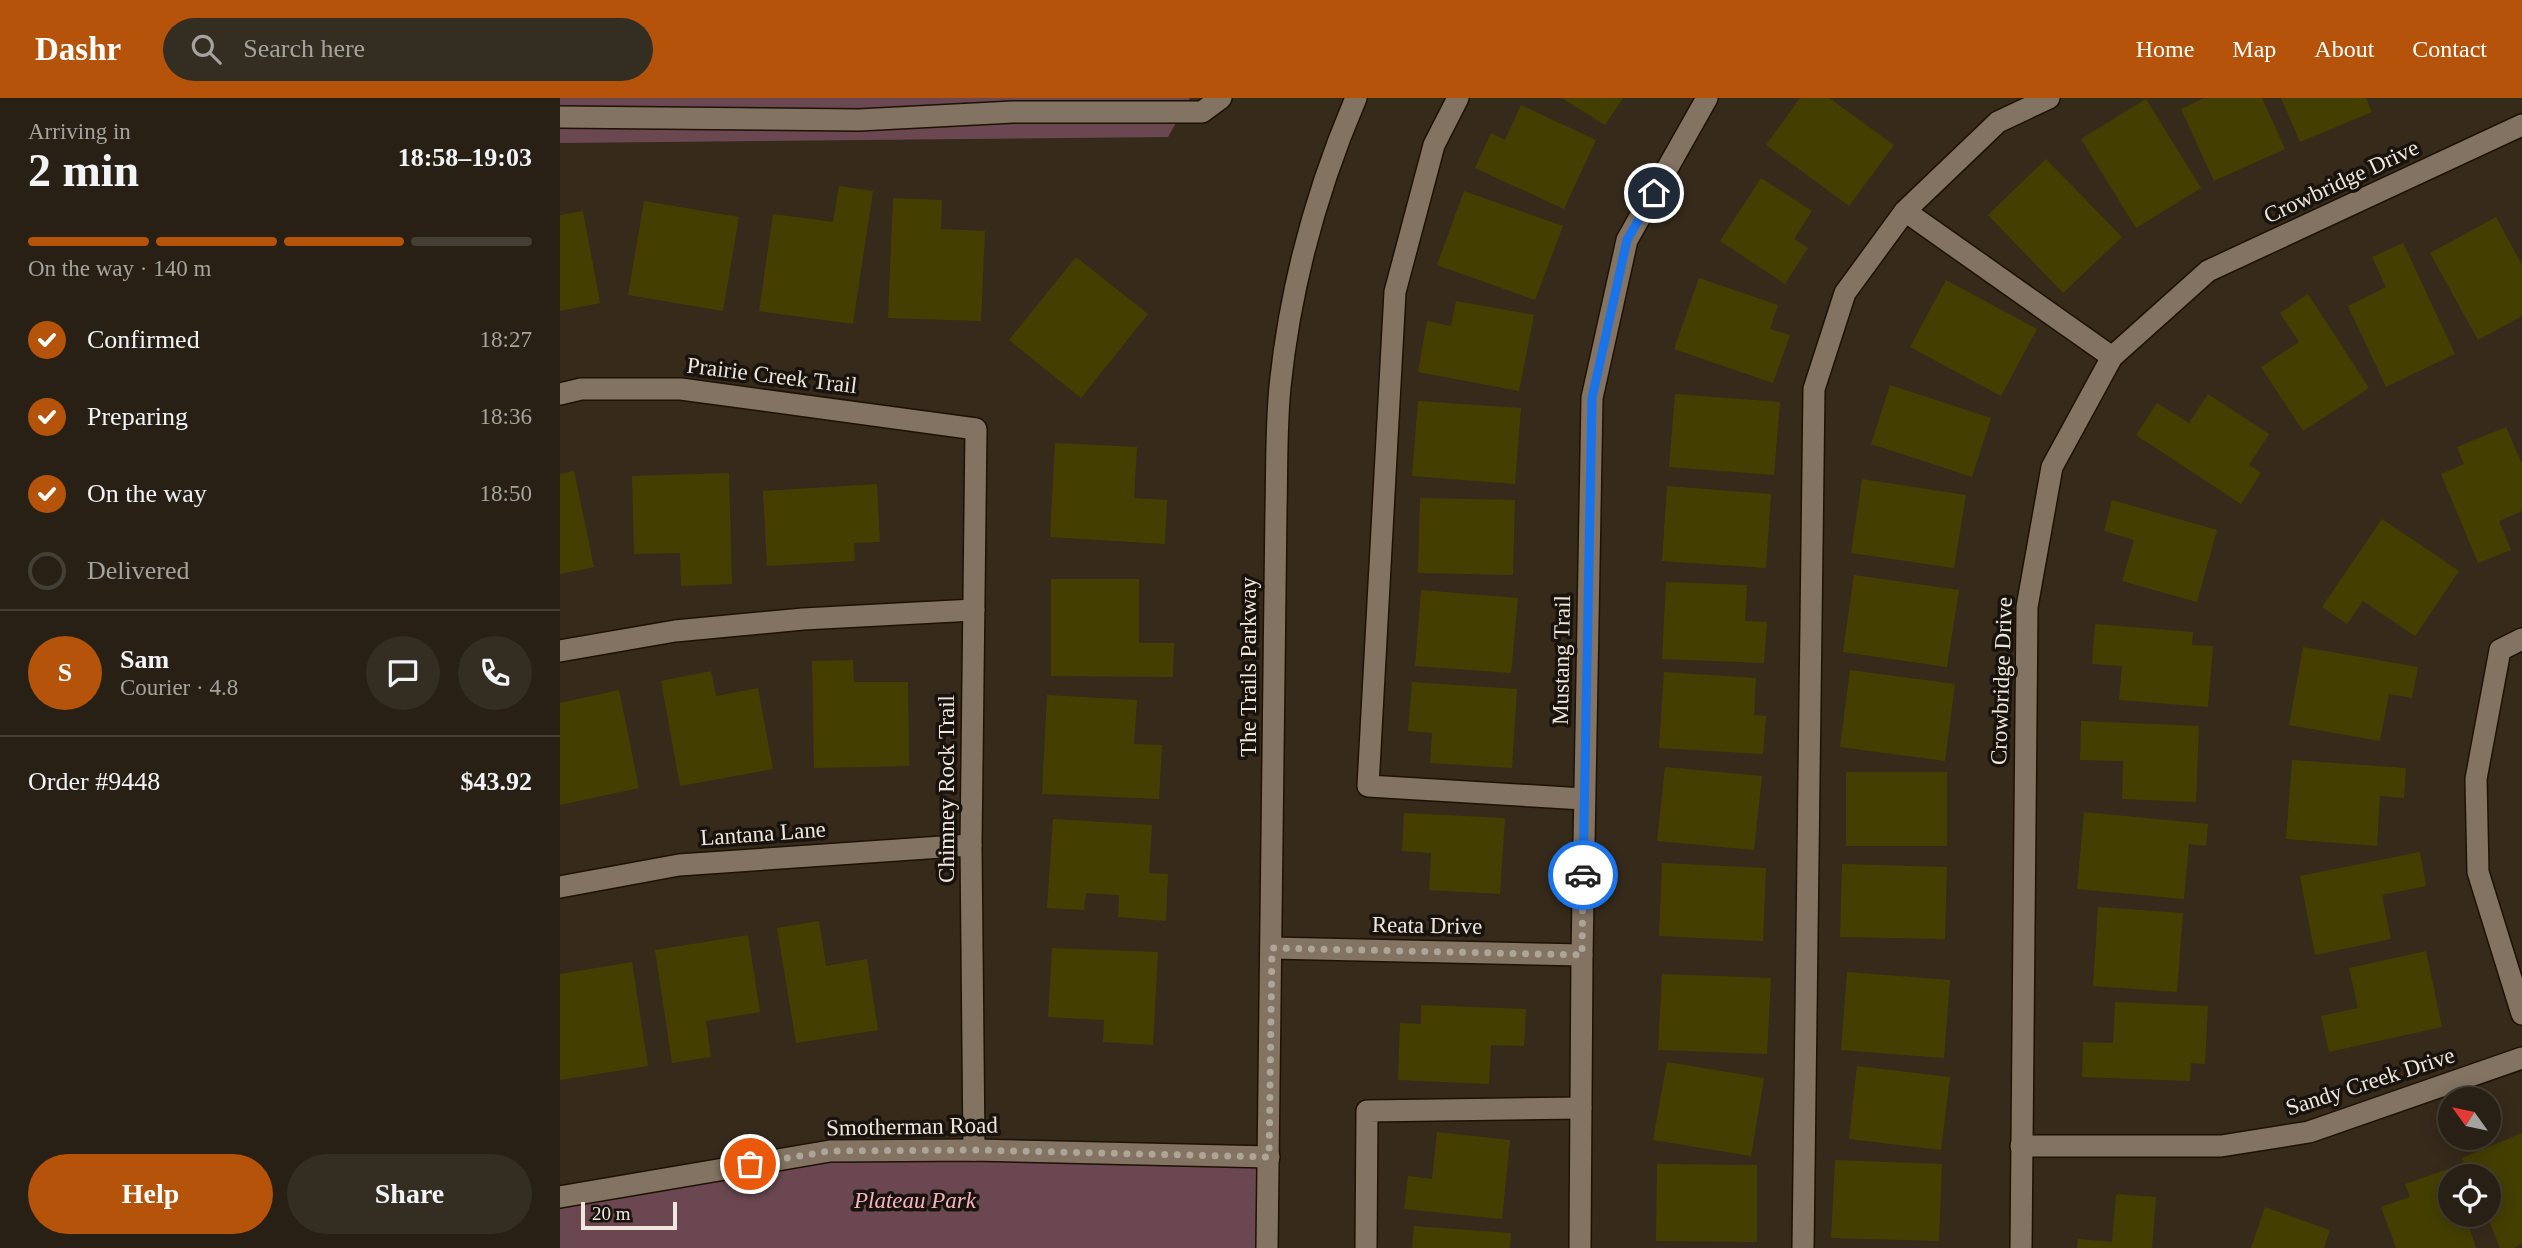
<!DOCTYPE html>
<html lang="en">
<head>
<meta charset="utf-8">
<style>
  :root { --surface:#282014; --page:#342d22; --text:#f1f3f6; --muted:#a5a3a0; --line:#443e34; --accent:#b45309 }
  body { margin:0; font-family:Georgia,serif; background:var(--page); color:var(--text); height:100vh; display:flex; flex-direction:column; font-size:26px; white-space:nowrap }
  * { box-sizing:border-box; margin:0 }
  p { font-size:23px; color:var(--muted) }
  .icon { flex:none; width:38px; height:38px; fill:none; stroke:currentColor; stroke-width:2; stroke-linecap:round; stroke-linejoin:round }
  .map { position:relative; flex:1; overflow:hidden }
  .side { display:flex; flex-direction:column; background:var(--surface); width:560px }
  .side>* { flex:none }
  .needle { width:46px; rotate:303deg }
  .controls { position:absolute; left:1878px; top:989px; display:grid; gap:14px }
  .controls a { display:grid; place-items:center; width:63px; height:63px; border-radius:50%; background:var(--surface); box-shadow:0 4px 18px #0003,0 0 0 2px var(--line); font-size:35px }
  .scale { position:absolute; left:21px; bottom:18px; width:96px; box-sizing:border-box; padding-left:7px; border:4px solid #efe7dd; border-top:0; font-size:19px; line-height:24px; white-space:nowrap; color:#efe7dd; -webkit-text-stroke:5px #19130d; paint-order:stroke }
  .pin { position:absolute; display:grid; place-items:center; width:60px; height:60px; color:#fff; margin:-30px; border:4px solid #fff; border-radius:50%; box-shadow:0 2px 7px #0007 }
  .courier { position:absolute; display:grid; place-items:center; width:70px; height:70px; margin:-35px; border:5px solid #1a73e8; border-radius:50%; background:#fff; color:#222; box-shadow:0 2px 9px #0007 }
  .headline em { font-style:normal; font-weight:700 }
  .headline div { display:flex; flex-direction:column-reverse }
  .headline { display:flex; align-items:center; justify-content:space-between; height:119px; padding:0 28px }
  h1 { font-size:46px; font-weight:700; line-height:52px }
  .bar { display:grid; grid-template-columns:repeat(4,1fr); gap:10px 7px; align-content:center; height:84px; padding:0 28px }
  .bar i { height:9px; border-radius:5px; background:var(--line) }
  .bar .current { background:var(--accent) }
  .bar p { grid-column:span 4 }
  .line { display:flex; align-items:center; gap:18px; padding:0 28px; border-top:2px solid var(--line) }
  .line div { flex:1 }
  .round { display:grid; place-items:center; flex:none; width:74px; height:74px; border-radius:37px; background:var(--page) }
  ol { padding:0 28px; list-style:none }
  li { display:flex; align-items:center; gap:21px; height:77px }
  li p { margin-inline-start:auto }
  li .icon { padding:7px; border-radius:50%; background:var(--accent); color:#fff; stroke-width:4 }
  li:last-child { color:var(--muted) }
  li i { width:38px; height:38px; border:4px solid var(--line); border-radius:50% }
  .button { display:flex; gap:14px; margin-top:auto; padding:14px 28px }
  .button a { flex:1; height:80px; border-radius:42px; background:var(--accent); color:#fff; font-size:28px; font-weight:700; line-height:80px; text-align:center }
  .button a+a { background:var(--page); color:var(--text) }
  header { display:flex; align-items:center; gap:42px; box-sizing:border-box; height:98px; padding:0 35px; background:var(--accent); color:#fff }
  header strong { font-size:33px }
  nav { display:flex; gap:38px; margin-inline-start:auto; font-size:24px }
  .search { width:490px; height:63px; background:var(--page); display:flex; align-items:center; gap:18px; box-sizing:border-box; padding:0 24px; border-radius:38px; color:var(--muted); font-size:26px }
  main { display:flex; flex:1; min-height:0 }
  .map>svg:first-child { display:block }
</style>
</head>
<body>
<header>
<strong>Dashr</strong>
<div class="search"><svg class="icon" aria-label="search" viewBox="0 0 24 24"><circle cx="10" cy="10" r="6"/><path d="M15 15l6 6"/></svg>Search here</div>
<nav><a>Home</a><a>Map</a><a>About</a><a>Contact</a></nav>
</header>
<main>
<section class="side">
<div class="headline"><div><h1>2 min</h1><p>Arriving in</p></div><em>18:58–19:03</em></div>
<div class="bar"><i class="current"></i><i class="current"></i><i class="current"></i><i></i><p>On the way · 140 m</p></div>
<ol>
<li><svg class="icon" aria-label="check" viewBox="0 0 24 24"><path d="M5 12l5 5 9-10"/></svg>Confirmed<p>18:27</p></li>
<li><svg class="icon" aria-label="check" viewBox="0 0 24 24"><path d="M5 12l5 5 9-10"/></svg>Preparing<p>18:36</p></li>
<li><svg class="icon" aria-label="check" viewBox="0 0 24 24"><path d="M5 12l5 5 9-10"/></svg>On the way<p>18:50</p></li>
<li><i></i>Delivered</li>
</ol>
<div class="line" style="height:126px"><b class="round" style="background:var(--accent);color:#fff">S</b><div><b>Sam</b><p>Courier · 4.8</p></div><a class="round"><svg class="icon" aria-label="chat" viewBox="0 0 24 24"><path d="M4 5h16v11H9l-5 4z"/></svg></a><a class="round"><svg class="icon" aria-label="phone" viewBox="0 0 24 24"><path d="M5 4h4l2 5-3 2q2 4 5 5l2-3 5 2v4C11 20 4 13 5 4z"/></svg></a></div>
<div class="line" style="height:91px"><div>Order #9448</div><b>$43.92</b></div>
<div class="button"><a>Help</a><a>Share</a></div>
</section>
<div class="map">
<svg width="1962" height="1150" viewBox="0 0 1962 1150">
  <rect width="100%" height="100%" fill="#362a1b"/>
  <g fill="#6b4851">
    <polygon points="0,0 630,0 608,39 0,45"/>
    <polygon points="270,1053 709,1059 710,1150 0,1150 0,1099"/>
  </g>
  <g fill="#443f00">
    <polygon points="1002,0 1063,0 1045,27"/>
    <polygon points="1240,0 1269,0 1334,47 1289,108 1206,47"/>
    <polygon points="1644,0 1702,0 1725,51 1654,83 1621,11"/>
    <polygon points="1721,0 1806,0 1812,14 1740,44"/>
    <polygon points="1586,1 1641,90 1576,130 1521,41"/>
    <polygon points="961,7 1036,42 1004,111 915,70 931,35 945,42"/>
    <polygon points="1486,61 1562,139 1503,195 1428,117"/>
    <polygon points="1201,80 1252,113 1234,141 1248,150 1225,186 1160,143"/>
    <polygon points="279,88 313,93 293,226 199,213 213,116 273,124"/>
    <polygon points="904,93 1003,128 975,202 877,167"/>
    <polygon points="333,100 382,102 381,131 425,133 421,223 328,220"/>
    <polygon points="84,103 179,119 163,213 68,197"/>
    <polygon points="23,113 40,205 0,213 0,117"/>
    <polygon points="1936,119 1962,167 1962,218 1918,242 1870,155"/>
    <polygon points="1843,145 1895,256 1826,289 1788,208 1826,189 1812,159"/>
    <polygon points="516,159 588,216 521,300 449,242"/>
    <polygon points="1139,180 1218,207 1210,231 1230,237 1213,285 1114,251"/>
    <polygon points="1386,182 1477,231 1441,298 1350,249"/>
    <polygon points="1748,196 1809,290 1743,333 1701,269 1739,244 1720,215"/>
    <polygon points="896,203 974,217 959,293 858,274 867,223 891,228"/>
    <polygon points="1330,287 1431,320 1412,379 1311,346"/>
    <polygon points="1115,296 1220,304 1214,377 1109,369"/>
    <polygon points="1648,296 1709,336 1689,367 1701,375 1681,406 1576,337 1597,305 1629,325"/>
    <polygon points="858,303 961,310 955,386 852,378"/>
    <polygon points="1946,329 1962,366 1962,413 1939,423 1951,452 1918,465 1881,376 1904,366 1897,349"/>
    <polygon points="495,345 577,349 574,400 607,402 605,446 490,439"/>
    <polygon points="14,373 34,469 0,476 0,376"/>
    <polygon points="169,375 172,486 121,488 120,455 74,456 72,378"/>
    <polygon points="1302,381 1406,397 1394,470 1291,455"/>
    <polygon points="317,386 320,444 294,445 295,463 207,468 203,393"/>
    <polygon points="1107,388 1211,396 1206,470 1102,463"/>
    <polygon points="860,400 955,402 953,477 858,475"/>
    <polygon points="1552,402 1657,432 1637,504 1562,483 1574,442 1544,433"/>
    <polygon points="1822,421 1899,473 1855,538 1803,503 1787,526 1762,509"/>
    <polygon points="1294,477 1399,492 1387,569 1283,554"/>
    <polygon points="491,481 579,481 579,545 614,545 613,579 491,578"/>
    <polygon points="1106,484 1187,487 1185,523 1207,524 1204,565 1102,561"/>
    <polygon points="861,492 958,500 951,575 855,568"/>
    <polygon points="1535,526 1633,534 1632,547 1653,548 1648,609 1559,602 1562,568 1532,566"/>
    <polygon points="1743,549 1858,569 1852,600 1829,596 1820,643 1729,627"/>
    <polygon points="293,562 294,584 348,584 349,668 254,670 252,563"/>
    <polygon points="1290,572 1395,586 1385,663 1280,649"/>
    <polygon points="151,573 156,598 198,590 213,671 120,688 101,583"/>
    <polygon points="1104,574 1196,580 1194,617 1206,618 1203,656 1099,650"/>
    <polygon points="852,584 957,591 952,670 870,665 872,635 848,633"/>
    <polygon points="59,592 79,690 0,707 0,605"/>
    <polygon points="487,597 577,602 574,646 602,647 599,701 482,696"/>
    <polygon points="1521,623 1639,628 1636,704 1562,701 1563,663 1520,662"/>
    <polygon points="1732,662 1846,670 1844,700 1820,698 1817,748 1726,741"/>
    <polygon points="1105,669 1202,678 1194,752 1097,743"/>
    <rect x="1286" y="674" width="101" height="74"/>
    <polygon points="1524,714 1648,726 1646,748 1629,746 1624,801 1517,791"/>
    <polygon points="844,715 945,720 940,796 869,792 871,755 842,753"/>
    <polygon points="493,721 592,727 589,775 608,776 606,823 558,819 559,797 526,795 524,812 487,810"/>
    <polygon points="1860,754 1866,788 1822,797 1831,841 1755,857 1740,778"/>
    <polygon points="1102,765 1206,770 1203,843 1099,838"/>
    <polygon points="1282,766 1387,769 1385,841 1280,839"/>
    <polygon points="1538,809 1623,815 1617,894 1533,888"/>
    <polygon points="259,823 266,868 307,861 318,932 236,945 217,830"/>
    <polygon points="188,837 200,914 146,923 151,959 112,965 95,852"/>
    <polygon points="492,850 598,854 593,947 543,944 544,922 488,919"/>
    <polygon points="1866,853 1882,929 1769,954 1761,918 1798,910 1789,870"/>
    <polygon points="72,864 88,968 0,982 0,876"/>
    <polygon points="1287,874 1390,882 1384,960 1281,952"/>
    <polygon points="1102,876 1211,880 1207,956 1098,952"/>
    <polygon points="1555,904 1648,908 1645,966 1631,965 1630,983 1522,979 1523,944 1553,945"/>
    <polygon points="861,907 966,911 964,948 931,947 929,986 838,982 840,925 861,926"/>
    <polygon points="1107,964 1204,980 1191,1058 1093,1042"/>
    <polygon points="1297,968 1390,979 1381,1052 1289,1041"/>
    <polygon points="877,1034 950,1042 942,1121 844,1111 848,1078 872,1081"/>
    <polygon points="1962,1035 1962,1146 1954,1150 1940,1150 1926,1116 1928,1116 1928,1078 1909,1078 1902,1060"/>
    <polygon points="1275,1062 1382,1066 1379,1143 1271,1140"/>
    <polygon points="1097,1066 1197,1067 1197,1144 1096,1143"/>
    <polygon points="1888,1071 1891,1078 1890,1116 1905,1116 1916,1150 1836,1150 1821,1109 1850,1099 1845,1086"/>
    <polygon points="1556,1096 1596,1099 1592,1150 1517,1150 1518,1141 1552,1144"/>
    <polygon points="1705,1109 1770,1132 1764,1150 1691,1150"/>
    <polygon points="854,1128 951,1135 950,1150 852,1150"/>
  </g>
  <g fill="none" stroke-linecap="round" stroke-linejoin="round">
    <defs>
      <g id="minor">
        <polyline points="898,0 874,47 835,194 808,688 1024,701"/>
        <polyline points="0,19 299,22 453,14 642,14 661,0"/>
        <polyline points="1345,113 1552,259"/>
        <polyline points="0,296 21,291 121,291 416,331 411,747 414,1052"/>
        <polyline points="1962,541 1940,552 1916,681 1918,774 1962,916"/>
        <polyline points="0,553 115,533 243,521 414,512"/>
        <polyline points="0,789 119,767 411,747"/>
        <polyline points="712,850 1022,857"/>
        <polyline points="1461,1048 1661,1048 1749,1034 1962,960"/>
        <polyline points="0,1099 270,1053 414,1052 709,1059"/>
        <path d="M707,1150L716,411C717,371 716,329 720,289C730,190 757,91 796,0"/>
        <polyline points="806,1150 807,1013 1021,1010"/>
        <polyline points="1020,1150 1022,857 1032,300 1067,142 1147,0"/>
        <polyline points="1243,1150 1254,291 1285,195 1345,113 1438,24 1489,0"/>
        <polyline points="1461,1150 1467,509 1492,369 1552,259 1648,173 1962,27"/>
      </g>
    </defs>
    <use href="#minor" stroke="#1d1204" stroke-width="24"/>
    <use href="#minor" stroke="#827362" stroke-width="21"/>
  </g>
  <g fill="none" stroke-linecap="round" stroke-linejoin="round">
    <polyline stroke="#aea599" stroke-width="7" stroke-dasharray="0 12.6" points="190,1066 270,1053 414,1052 709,1059 712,850 1022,857 1023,777"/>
    <polyline stroke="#1a73e8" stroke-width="9" points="1023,777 1032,300 1067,142 1094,95"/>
  </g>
  <g text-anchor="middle" stroke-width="7" stroke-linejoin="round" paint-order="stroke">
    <g font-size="23" fill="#efe7dd" stroke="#19130d">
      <text transform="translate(1781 83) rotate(-25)" y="8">Crowbridge Drive</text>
      <text transform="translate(212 277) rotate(7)" y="8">Prairie Creek Trail</text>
      <text transform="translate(1001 562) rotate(-89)" y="8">Mustang Trail</text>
      <text transform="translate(688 569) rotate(-90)" y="8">The Trails Parkway</text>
      <text transform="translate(1441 583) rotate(-88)" y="8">Crowbridge Drive</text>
      <text transform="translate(386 691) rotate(-90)" y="8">Chimney Rock Trail</text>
      <text transform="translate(203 735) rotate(-4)" y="8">Lantana Lane</text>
      <text transform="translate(867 827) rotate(1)" y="8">Reata Drive</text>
      <text transform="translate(1810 983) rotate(-18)" y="8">Sandy Creek Drive</text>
      <text transform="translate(352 1028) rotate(-1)" y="8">Smotherman Road</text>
    </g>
    <g font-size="23" font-style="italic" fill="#fab2c3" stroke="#19130d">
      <text x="355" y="1110">Plateau Park</text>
    </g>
  </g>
</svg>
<div class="controls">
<a><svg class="needle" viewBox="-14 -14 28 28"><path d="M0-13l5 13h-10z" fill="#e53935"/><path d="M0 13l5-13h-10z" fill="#a5a3a0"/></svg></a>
<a><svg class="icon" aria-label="locate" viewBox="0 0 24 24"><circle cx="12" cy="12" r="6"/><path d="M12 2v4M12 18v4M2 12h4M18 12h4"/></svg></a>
</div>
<div class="scale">20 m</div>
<div class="pin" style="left:190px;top:1066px;background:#ea580c"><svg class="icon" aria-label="bag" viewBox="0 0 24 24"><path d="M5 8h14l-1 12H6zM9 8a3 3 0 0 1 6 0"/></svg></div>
<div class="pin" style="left:1094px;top:95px;background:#1f2937"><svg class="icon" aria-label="home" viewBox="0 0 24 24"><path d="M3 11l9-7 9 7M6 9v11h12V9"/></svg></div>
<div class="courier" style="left:1023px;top:777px"><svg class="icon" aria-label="car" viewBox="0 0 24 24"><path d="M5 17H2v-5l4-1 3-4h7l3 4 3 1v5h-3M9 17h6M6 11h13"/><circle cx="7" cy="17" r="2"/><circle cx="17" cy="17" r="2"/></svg></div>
</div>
</main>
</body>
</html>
